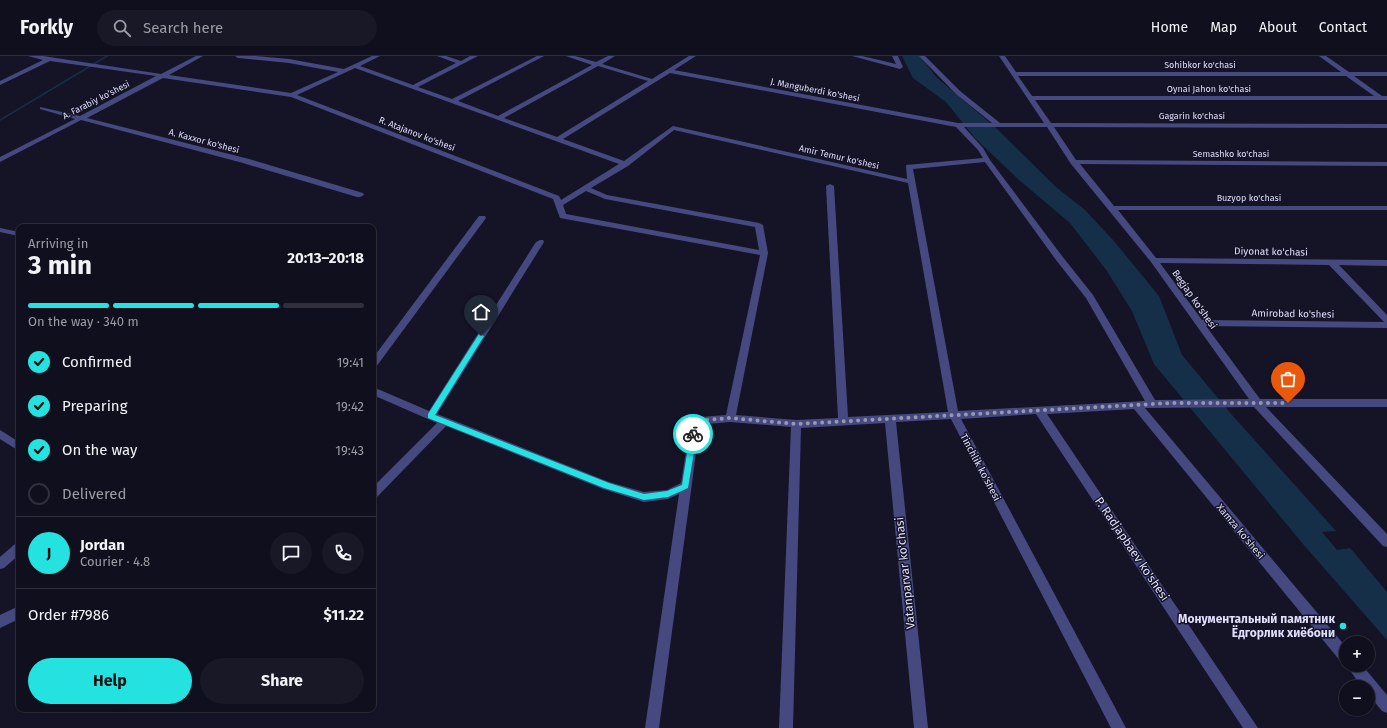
<!DOCTYPE html>
<html lang="en">
<head>
<meta charset="utf-8">
<style>
  :root { --surface:#100f1d; --page:#191826; --text:#f1f3f6; --muted:#9c9ca4; --line:#302f3b; --accent:#23e2e0 }
  body { margin:0; font-family:"Fira Sans",sans-serif; background:var(--page); color:var(--text); height:100vh; display:flex; flex-direction:column; font-size:15px; white-space:nowrap }
  * { box-sizing:border-box; margin:0 }
  p { font-size:13px; color:var(--muted) }
  .icon { flex:none; width:22px; height:22px; fill:none; stroke:currentColor; stroke-width:2; stroke-linecap:round; stroke-linejoin:round }
  .map { position:relative; flex:1; overflow:hidden }
  .details { position:absolute; left:16px; top:168px; width:360px; height:488px; display:flex; flex-direction:column; background:var(--surface); border-radius:8px; box-shadow:0 1px 3px #0004,0 0 0 1px var(--line) }
  .details>* { flex:none }
  .fabs { position:absolute; left:1339px; top:580px; display:grid; gap:8px }
  .fabs a { display:grid; place-items:center; width:36px; height:36px; border-radius:50%; background:var(--surface); box-shadow:0 1px 3px #0004,0 0 0 1px var(--line); font-size:20px }
  .pin { position:absolute; display:grid; place-items:center; width:34px; height:34px; color:#fff; margin:-41px -17px; border-radius:50% 50% 50% 0; rotate:-45deg; box-shadow:0 0 4px #0007 }
  .pin .icon { rotate:45deg }
  .courier { position:absolute; display:grid; place-items:center; width:40px; height:40px; margin:-20px; border:3px solid #23e2e0; border-radius:50%; background:#fff; color:#222; box-shadow:0 1px 5px #0007 }
  .head em { font-style:normal; font-weight:700 }
  .head div { display:flex; flex-direction:column-reverse }
  .head { display:flex; align-items:center; justify-content:space-between; height:68px; padding:0 12px }
  h1 { font-size:26px; font-weight:700; line-height:30px }
  .bar { display:grid; grid-template-columns:repeat(4,1fr); gap:6px 4px; align-content:center; height:48px; padding:0 12px }
  .bar i { height:5px; border-radius:3px; background:var(--line) }
  .bar .active { background:var(--accent) }
  .bar p { grid-column:span 4 }
  .line { display:flex; align-items:center; gap:10px; padding:0 12px; border-top:1px solid var(--line) }
  .line div { flex:1 }
  .round { display:grid; place-items:center; flex:none; width:42px; height:42px; border-radius:21px; background:var(--page) }
  ol { padding:0 12px; list-style:none }
  li { display:flex; align-items:center; gap:12px; height:44px }
  li p { margin-inline-start:auto }
  li .icon { padding:4px; border-radius:50%; background:var(--accent); color:#111; stroke-width:4 }
  li:last-child { color:var(--muted) }
  li i { width:22px; height:22px; border:2px solid var(--line); border-radius:50% }
  .button { display:flex; gap:8px; margin-top:auto; padding:8px 12px }
  .button a { flex:1; height:46px; border-radius:24px; background:var(--accent); color:#111; font-size:16px; font-weight:700; line-height:46px; text-align:center }
  .button a+a { background:var(--page); color:var(--text) }
  header { display:flex; align-items:center; gap:24px; box-sizing:border-box; height:56px; padding:0 20px; background:var(--surface); border-bottom:1px solid var(--line) }
  header strong { font-size:19px }
  nav { display:flex; gap:22px; margin-inline-start:auto; font-size:14px }
  .search { width:280px; height:36px; background:var(--page); display:flex; align-items:center; gap:10px; box-sizing:border-box; padding:0 14px; border-radius:22px; color:var(--muted); font-size:15px }
  .map>svg:first-child { display:block }
</style>
</head>
<body>
<header>
<strong>Forkly</strong>
<div class="search"><svg class="icon" aria-label="search" viewBox="0 0 24 24"><circle cx="10" cy="10" r="6"/><path d="M15 15l6 6"/></svg>Search here</div>
<nav><a>Home</a><a>Map</a><a>About</a><a>Contact</a></nav>
</header>
<div class="map">
<svg width="1387" height="672" viewBox="0 0 1387 672">
  <rect width="100%" height="100%" fill="#151427"/>
  <polygon fill="#162f49" points="902,0 920,0 936,21 996,72 1057,132 1084,153 1113,184 1159,240 1182,299 1232,359 1336,475 1387,536 1387,584 1303,488 1154,308 1132,255 1107,215 1070,167 1018,123 976,83 946,46 913,22"/>
  <polygon fill="#151427" points="1336,475 1351,492 1337,494 1322,476"/>
  <g fill="none" stroke-linecap="round" stroke-linejoin="round">
    <polyline stroke="#162f49" stroke-width="1.5" points="0,64 107,0"/>
    <g fill="#454980" fill-rule="evenodd">
      <path d="M28,0H43L161,18L196,0H203L169,19L291,37L338,16L289,7L238,2L235,0H256L289,3L344,13L372,0H380L360,10L413,29L456,7L437,0H446L461,5L470,0H478L418,31L452,43L537,0H544L458,45L498,60L592,9L566,0H575L596,6L608,0H615L602,8L652,23L689,0H696L674,14L958,67H992L956,38L919,0H925L960,35L1000,67H1044L999,0H1005L1016,16H1341L1319,0H1326L1349,16H1387V20H1354L1382,40H1387V44H1035L1051,67L1387,68V72L1054,71L1076,104L1387,106V110L1080,108L1114,150H1387V154H1118L1156,202L1387,204V210L1339,209L1387,259V272L1206,270L1260,343H1387V351H1266L1387,478V491L1383,490L1254,351L1145,352L1346,591V607L1341,606L1134,353L1047,358L1258,672H1243L1036,358L961,363L1126,672H1111L951,363L896,366L928,672H914L885,367L801,372L793,672H779L791,371L730,366L707,368L699,375L659,672H645L679,438L668,443L644,446L603,433L446,370L377,441L373,443V431L437,367L373,339V331L429,355L536,186L540,184H543L544,186L437,358L609,426L644,436L667,434L681,427L690,371L700,361L726,359L760,199L560,162L553,143L291,41L163,22L87,62L249,103L363,137L364,139L360,141H357L243,107L81,64L0,106V101L75,63L40,53V51L80,60L156,20L50,5L0,29V25L43,4ZM598,10L648,25L557,81L504,62ZM355,12L619,108L561,144L559,140L297,39ZM670,17L956,71L978,94L983,102L906,109L907,123L673,70L624,105L563,83ZM1018,20H1346L1374,40H1032ZM964,71H1047L1071,108L1151,206L1249,343L1155,344L1093,239L1062,200L990,104L983,92ZM674,74L908,127L948,356L848,361L834,130L830,128L826,130L838,362L796,364L736,359L768,197L763,169L759,167L607,139L591,132L628,110ZM985,106L1056,204L1086,242L1145,345L958,355L913,113ZM586,135L605,143L755,171L759,194L566,158L563,149ZM1160,207L1329,209L1384,266L1202,264Z"/>
      <polygon points="852,0 862,0 896,8 892,0 898,0 903,11 900,13"/>
      <polygon points="479,160 485,160 486,162 376,311 373,312 373,302"/>
      <polygon points="0,172 19,176 19,180 0,176"/>
      <polygon points="0,374 19,386 19,395 0,383"/>
      <polygon points="19,487 19,499 4,512 0,513 0,501 15,488"/>
      <polygon points="19,550 19,563 0,572 0,559"/>
      <polygon points="1346,609 1362,609 1387,639 1387,657 1382,655 1368,638 1368,631 1362,631"/>
    </g>
  </g>
  <polygon fill="#23e2e0" points="479,278 484,280 435,359 609,427 644,438 667,435 682,429 690,378 693,375 697,378 688,432 668,441 644,444 604,432 428,362 428,358"/>
  <g fill="none" stroke-linecap="round" stroke-linejoin="round">
    <polyline stroke="#9897b1" stroke-width="4" stroke-dasharray="0 7.2" points="693,378 694,374 704,364 730,362 796,368 1171,347 1288,347"/>
  </g>
  <circle fill="#23e2e0" stroke="#151427" stroke-width="1.5" cx="1343" cy="570" r="4"/>
  <g text-anchor="middle" stroke-width="3" stroke-linejoin="round" paint-order="stroke">
    <g font-size="9" fill="#dfdefb" stroke="#151427">
      <text x="1200" y="12">Sohibkor ko'chasi</text>
      <text x="1209" y="36">Oynai Jahon ko'chasi</text>
      <text transform="translate(815 34) rotate(11)" y="3">J. Manguberdi ko'shesi</text>
      <text transform="translate(96 44) rotate(-27)" y="3">A. Farabiy ko'shesi</text>
      <text x="1192" y="63">Gagarin ko'chasi</text>
      <text transform="translate(417 78) rotate(21)" y="3">R. Atajanov ko'shesi</text>
      <text transform="translate(204 85) rotate(15)" y="3">A. Kaxxor ko'shesi</text>
      <text x="1231" y="101">Semashko ko'chasi</text>
      <text transform="translate(839 101) rotate(13)" y="3">Amir Temur ko'shesi</text>
      <text x="1249" y="145">Buzyop ko'chasi</text>
    </g>
    <g font-size="10" fill="#dfdefb" stroke="#151427">
      <text transform="translate(1271 195) rotate(1)" y="4">Diyonat ko'chasi</text>
      <text transform="translate(1195 243) rotate(55)" y="4">Begjap ko'shesi</text>
      <text transform="translate(1293 257) rotate(1)" y="4">Amirobad ko'shesi</text>
      <text transform="translate(981 411) rotate(62)" y="4">Tinchlik ko'shesi</text>
      <text transform="translate(1241 475) rotate(50)" y="4">Xamza ko'shesi</text>
    </g>
    <g font-size="12" fill="#dfdefb" stroke="#151427">
      <text transform="translate(1132 493) rotate(56)" y="4">P. Radjapbaev ko'shesi</text>
      <text transform="translate(905 517) rotate(-96)" y="4">Vatanparvar ko'chasi</text>
    </g>
    <g font-size="12" font-weight="bold" fill="#dfdefb" stroke="#151427" text-anchor="end">
      <text x="1335" y="567">Монументальный памятник<tspan x="1335" dy="14">Ёдгорлик хиёбони</tspan></text>
    </g>
  </g>
</svg>
<div class="fabs">
<a>+</a>
<a>−</a>
</div>
<div class="pin" style="left:1288px;top:347px;background:#ea580c"><svg class="icon" aria-label="bag" viewBox="0 0 24 24"><path d="M5 8h14l-1 12H6zM9 8a3 3 0 0 1 6 0"/></svg></div>
<div class="pin" style="left:481px;top:280px;background:#1f2937"><svg class="icon" aria-label="home" viewBox="0 0 24 24"><path d="M3 11l9-7 9 7M6 9v11h12V9"/></svg></div>
<div class="courier" style="left:693px;top:378px"><svg class="icon" aria-label="bike" viewBox="0 0 24 24"><circle cx="6" cy="16" r="4"/><circle cx="18" cy="16" r="4"/><path d="M6 16l4-8h5l3 8M10 8l3 8H6M13 5h3"/></svg></div>
<section class="details">
<div class="head"><div><h1>3 min</h1><p>Arriving in</p></div><em>20:13–20:18</em></div>
<div class="bar"><i class="active"></i><i class="active"></i><i class="active"></i><i></i><p>On the way · 340 m</p></div>
<ol>
<li><svg class="icon" aria-label="check" viewBox="0 0 24 24"><path d="M5 12l5 5 9-10"/></svg>Confirmed<p>19:41</p></li>
<li><svg class="icon" aria-label="check" viewBox="0 0 24 24"><path d="M5 12l5 5 9-10"/></svg>Preparing<p>19:42</p></li>
<li><svg class="icon" aria-label="check" viewBox="0 0 24 24"><path d="M5 12l5 5 9-10"/></svg>On the way<p>19:43</p></li>
<li><i></i>Delivered</li>
</ol>
<div class="line" style="height:72px"><b class="round" style="background:var(--accent);color:#111">J</b><div><b>Jordan</b><p>Courier · 4.8</p></div><a class="round"><svg class="icon" aria-label="chat" viewBox="0 0 24 24"><path d="M4 5h16v11H9l-5 4z"/></svg></a><a class="round"><svg class="icon" aria-label="phone" viewBox="0 0 24 24"><path d="M5 4h4l2 5-3 2q2 4 5 5l2-3 5 2v4C11 20 4 13 5 4z"/></svg></a></div>
<div class="line" style="height:52px"><div>Order #7986</div><b>$11.22</b></div>
<div class="button"><a>Help</a><a>Share</a></div>
</section>
</div>
</body>
</html>
